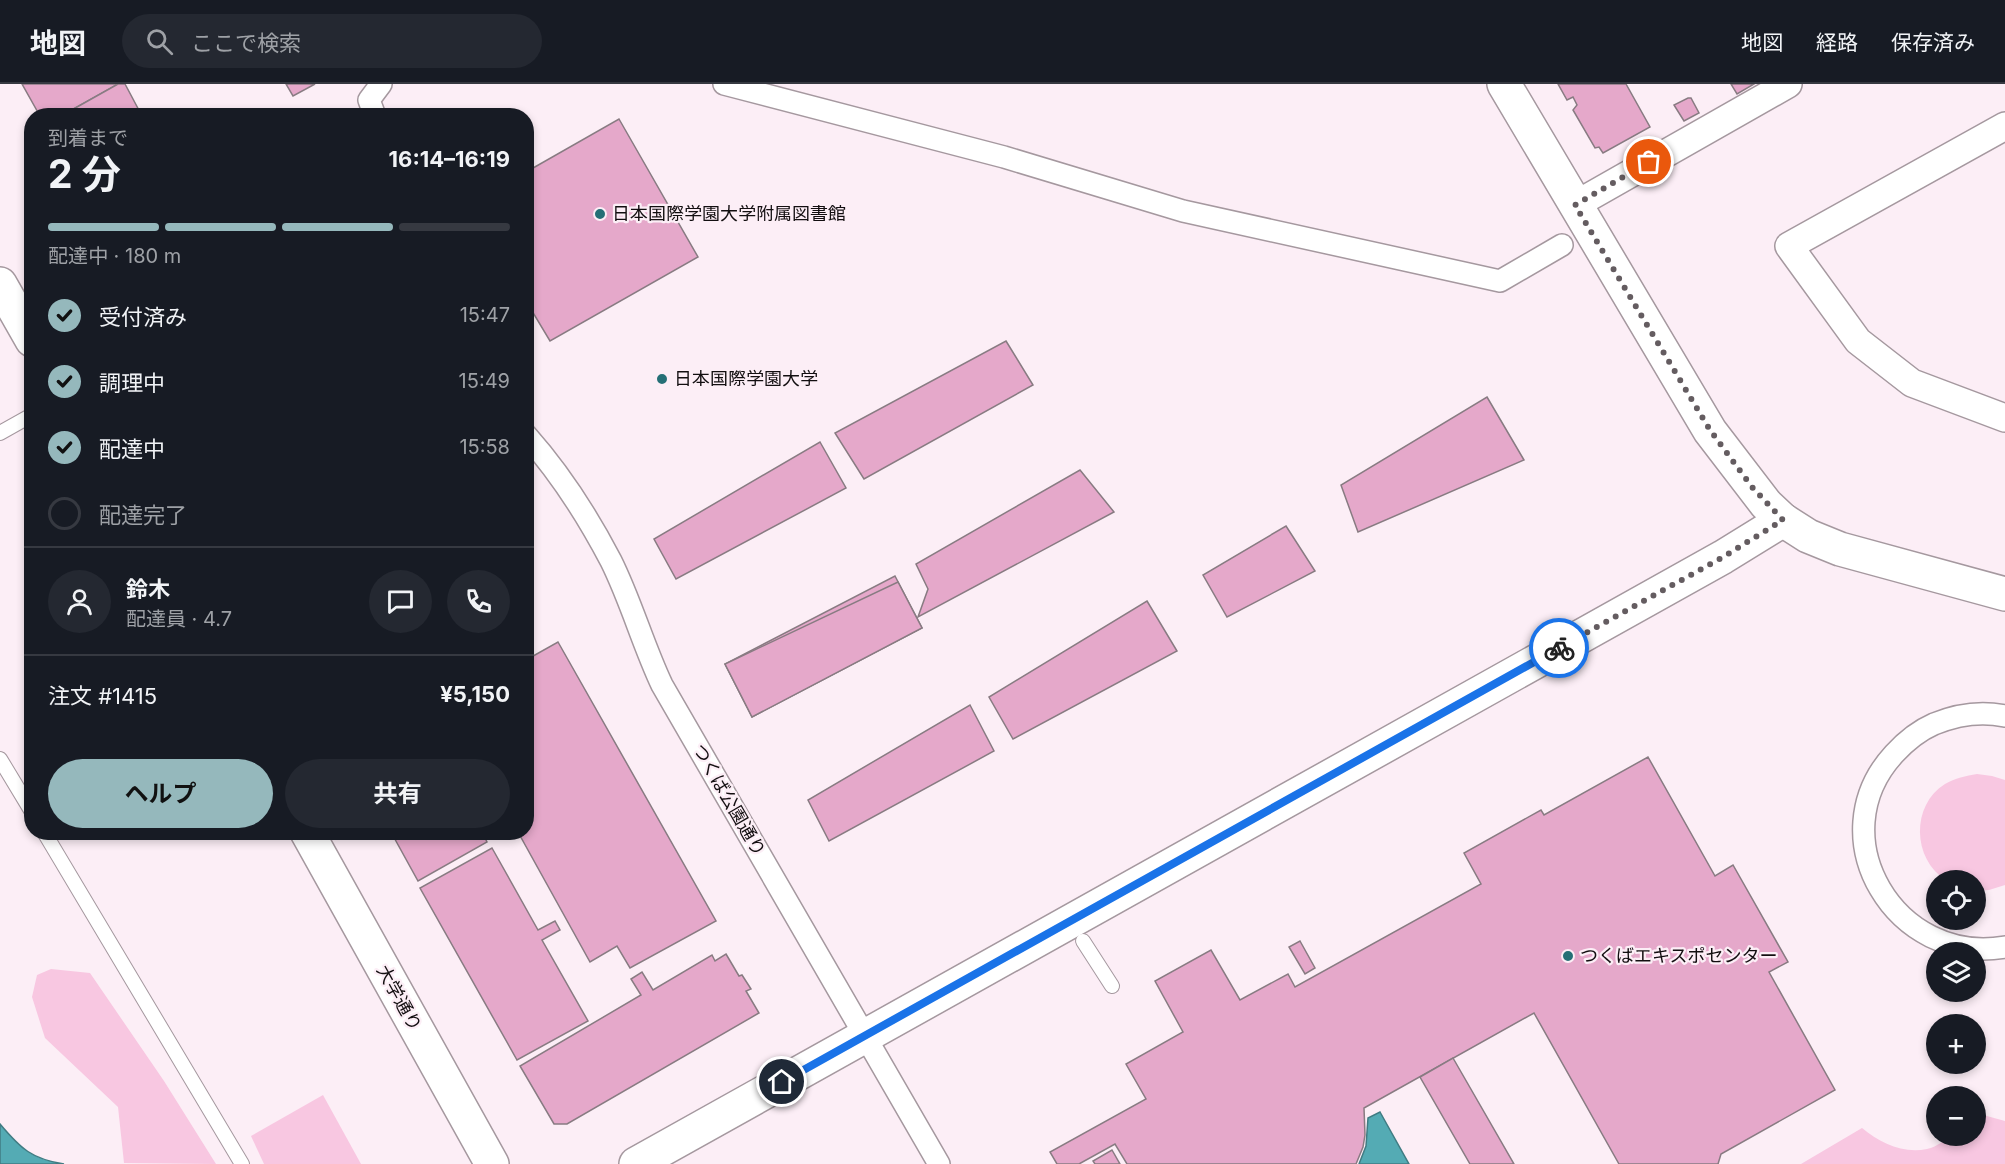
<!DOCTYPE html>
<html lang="ja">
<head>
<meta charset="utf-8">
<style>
  :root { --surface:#171b24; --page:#242831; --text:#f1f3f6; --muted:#9ea1a6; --line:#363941; --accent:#95b8bc }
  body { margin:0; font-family:Inter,"Noto Sans JP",sans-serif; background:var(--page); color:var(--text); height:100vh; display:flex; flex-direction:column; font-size:22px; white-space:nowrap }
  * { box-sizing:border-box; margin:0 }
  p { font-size:20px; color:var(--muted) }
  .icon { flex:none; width:33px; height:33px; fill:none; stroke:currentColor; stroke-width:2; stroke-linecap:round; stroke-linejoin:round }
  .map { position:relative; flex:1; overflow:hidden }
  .details { position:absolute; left:24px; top:24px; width:510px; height:732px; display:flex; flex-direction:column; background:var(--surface); border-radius:24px; box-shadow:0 3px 9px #0003 }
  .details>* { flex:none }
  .buttons { position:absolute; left:1926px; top:786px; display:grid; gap:12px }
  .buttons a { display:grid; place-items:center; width:60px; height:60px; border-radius:50%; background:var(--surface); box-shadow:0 3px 9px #0003; font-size:30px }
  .pin { position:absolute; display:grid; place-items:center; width:51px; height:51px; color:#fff; margin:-26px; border:3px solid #fff; border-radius:50%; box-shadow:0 2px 6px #0007 }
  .courier { position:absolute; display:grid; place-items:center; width:60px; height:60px; margin:-30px; border:4px solid #1a73e8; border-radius:50%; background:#fff; color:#222; box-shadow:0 2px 8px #0007 }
  .headline em { font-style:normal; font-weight:700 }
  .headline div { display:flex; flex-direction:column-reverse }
  .headline { display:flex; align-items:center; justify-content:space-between; height:102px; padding:0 24px }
  h1 { font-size:39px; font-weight:700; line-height:45px }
  .bar { display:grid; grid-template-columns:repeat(4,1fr); gap:9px 6px; align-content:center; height:72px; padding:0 24px }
  .bar i { height:8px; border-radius:4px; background:var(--line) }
  .bar .on { background:var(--accent) }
  .bar p { grid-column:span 4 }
  .line { display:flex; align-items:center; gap:15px; padding:0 24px; border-top:2px solid var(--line) }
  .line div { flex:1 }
  .round { display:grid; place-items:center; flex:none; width:63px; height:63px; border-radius:32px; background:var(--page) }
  ol { padding:0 24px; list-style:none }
  li { display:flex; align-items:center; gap:18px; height:66px }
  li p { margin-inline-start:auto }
  li .icon { padding:6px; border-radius:50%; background:var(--accent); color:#111; stroke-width:4 }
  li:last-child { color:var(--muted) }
  li i { width:33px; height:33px; border:3px solid var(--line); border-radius:50% }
  .primary-button { display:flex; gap:12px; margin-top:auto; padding:12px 24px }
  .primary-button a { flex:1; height:69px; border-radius:36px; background:var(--accent); color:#111; font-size:24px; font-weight:700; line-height:69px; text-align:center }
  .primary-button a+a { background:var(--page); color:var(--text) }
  header { display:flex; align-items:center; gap:36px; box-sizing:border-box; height:84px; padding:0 30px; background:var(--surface); border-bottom:2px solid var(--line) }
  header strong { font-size:28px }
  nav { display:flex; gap:33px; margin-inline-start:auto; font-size:21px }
  .search { width:420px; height:54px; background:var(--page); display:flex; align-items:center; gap:15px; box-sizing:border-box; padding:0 21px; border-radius:33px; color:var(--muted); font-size:22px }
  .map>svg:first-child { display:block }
</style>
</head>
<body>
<header>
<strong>地図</strong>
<div class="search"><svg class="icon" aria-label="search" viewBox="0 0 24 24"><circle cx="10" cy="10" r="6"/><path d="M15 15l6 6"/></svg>ここで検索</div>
<nav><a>地図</a><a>経路</a><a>保存済み</a></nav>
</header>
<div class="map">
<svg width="2005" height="1080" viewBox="0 0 2005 1080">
  <rect width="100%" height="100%" fill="#fceef6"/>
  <g fill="#f8c7e1">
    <path d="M1977,690L1992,692L2005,696V801L1989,806L1976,807V796H1946C1912,775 1911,721 1945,700C1955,694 1966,692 1977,690Z"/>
    <polygon points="51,885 90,889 164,997 216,1080 124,1079 118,1023 45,954 32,913 37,891"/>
    <polygon points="323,1011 361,1080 264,1080 251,1052"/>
    <path d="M1976,1029L2005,1037V1080H1801L1862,1044C1880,1059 1903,1070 1927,1065C1937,1063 1944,1056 1952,1052C1958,1049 1969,1052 1976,1052Z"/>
  </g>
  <g fill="#54abb4" stroke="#407c83" stroke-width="1.5">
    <polygon points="1380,1028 1409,1080 1359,1080 1366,1062 1368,1034"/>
    <path d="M0,1040C21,1065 32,1075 64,1080H0Z"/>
  </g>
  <g fill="#e5a8ca" stroke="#887b82" stroke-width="1.5">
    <polygon points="22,0 118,0 61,32 40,32"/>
    <polygon points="118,0 125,0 142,32 61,32"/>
    <polygon points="286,0 315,0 293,12"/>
    <polygon points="1558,0 1626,0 1650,43 1603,69 1599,63 1595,64 1573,26 1577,21 1573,13 1567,16"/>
    <polygon points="1731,0 1754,0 1737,10"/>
    <polygon points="1688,14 1691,14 1699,29 1684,37 1674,21"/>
    <polygon points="619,35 698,173 550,257 526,217 526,88"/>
    <polygon points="1006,257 1033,301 864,395 835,349"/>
    <polygon points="1487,313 1524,376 1358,448 1341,401"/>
    <polygon points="820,358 846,404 676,495 654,455"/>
    <polygon points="1080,386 1114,428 918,533 928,505 916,480"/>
    <polygon points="1286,442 1315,487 1227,533 1203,491"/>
    <polygon points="895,492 922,544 752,633 725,580"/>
    <polygon points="898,498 922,544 752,633 725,580"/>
    <polygon points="1147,517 1177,567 1013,655 989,613"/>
    <polygon points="558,558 716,837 630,884 617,862 590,878 518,748 526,748 526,576"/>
    <polygon points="970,621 994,667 829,757 808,716"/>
    <polygon points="1648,673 1715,792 1733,781 1788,878 1769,888 1835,1006 1721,1070 1718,1080 1619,1080 1534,929 1364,1024 1365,1051 1363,1063 1356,1080 1127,1080 1115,1060 1079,1080 1057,1080 1050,1068 1146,1015 1126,980 1183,948 1155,897 1211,866 1240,916 1288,890 1295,903 1481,800 1464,769 1541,726 1544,731"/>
    <polygon points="391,748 482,748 487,758 418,797"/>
    <polygon points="492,764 538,846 555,837 560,846 542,856 588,937 517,976 420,804"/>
    <polygon points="1300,857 1315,884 1305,890 1289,863"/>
    <polygon points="726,870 739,892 742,891 751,905 746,907 759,929 567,1040 554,1040 520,982 641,911 631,895 642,888 653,906 712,871 715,877"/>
    <polygon points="1453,974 1514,1080 1470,1080 1420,993"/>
    <polygon points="1112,1066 1120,1080 1095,1080 1093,1077"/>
  </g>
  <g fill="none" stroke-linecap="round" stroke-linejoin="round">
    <defs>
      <g id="service">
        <polyline points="0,349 32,331"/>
        <polyline points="0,675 32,728"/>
        <polyline points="44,748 242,1080"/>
        <polyline points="1083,857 1112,902"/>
      </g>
      <g id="pedestrian">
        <polyline points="724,0 1004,73 1183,127 1500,197 1562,161"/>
        <polyline points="375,32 369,16 381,0"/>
        <path d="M526,351C559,388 588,433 611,477C631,517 643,561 662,601L939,1080"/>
        <path d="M2005,632C1981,627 1956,631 1934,640C1918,647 1905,658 1894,670C1818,753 1896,882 2005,863"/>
      </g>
      <g id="minor">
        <polyline points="2005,42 1789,162 1858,257 1912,299 2005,334"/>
        <polyline points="1575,121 1788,0"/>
      </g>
      <g id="tertiary">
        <polyline points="1504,0 1710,347 1766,420 1783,436 1808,452 1840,465 2005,510"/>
        <polyline points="0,200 32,256"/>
        <polyline points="307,748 492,1080"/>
        <polyline points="636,1080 1723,473 1783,436"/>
      </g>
    </defs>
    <use href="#service" stroke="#a5989f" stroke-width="16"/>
    <use href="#pedestrian" stroke="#a5989f" stroke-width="24"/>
    <use href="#minor" stroke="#a5989f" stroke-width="30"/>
    <use href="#tertiary" stroke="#a5989f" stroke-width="36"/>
    <use href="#service" stroke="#fff" stroke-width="14"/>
    <use href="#pedestrian" stroke="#fff" stroke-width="21"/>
    <use href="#minor" stroke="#fff" stroke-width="27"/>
    <use href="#tertiary" stroke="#fff" stroke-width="33"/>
  </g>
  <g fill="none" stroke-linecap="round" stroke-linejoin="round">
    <polyline stroke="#645c60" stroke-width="6" stroke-dasharray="0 10.8" points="1559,564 1723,473 1783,436 1752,403 1710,346 1575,121 1649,78"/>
    <polyline stroke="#1a73e8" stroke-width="8" points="782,998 1559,564"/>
  </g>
  <g fill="#256f76" stroke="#fceef6" stroke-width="2">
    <circle cx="600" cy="130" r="6"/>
    <circle cx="662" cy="295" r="6"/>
    <circle cx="1568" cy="872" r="6"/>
  </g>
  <g text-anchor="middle" stroke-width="4.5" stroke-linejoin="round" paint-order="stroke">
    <g font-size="18" fill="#120e10" stroke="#fceef6" text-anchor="start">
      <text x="612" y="136">日本国際学園大学附属図書館</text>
      <text x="674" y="301">日本国際学園大学</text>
      <text x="1580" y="878">つくばエキスポセンター</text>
    </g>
    <g font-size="18" fill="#120e10" stroke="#fceef6">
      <text transform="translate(729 716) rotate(60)" y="6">つくば公園通り</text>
      <text transform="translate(399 914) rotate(61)" y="6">大学通り</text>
    </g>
  </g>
</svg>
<div class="buttons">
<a><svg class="icon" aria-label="locate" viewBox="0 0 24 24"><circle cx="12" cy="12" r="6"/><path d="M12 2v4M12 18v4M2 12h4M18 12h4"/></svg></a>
<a><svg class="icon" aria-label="layers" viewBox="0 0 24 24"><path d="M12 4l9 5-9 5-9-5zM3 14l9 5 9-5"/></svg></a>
<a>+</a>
<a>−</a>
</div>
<div class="pin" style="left:1649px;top:78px;background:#ea580c"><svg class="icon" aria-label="bag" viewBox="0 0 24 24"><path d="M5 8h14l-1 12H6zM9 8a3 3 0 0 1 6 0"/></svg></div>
<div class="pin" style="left:782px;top:998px;background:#1f2937"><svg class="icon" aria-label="home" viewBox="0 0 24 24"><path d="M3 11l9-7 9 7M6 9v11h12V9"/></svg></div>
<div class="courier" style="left:1559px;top:564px"><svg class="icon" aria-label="bike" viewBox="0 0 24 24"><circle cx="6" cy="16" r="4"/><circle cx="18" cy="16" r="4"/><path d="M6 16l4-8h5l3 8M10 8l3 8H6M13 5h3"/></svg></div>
<section class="details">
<div class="headline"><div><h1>2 分</h1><p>到着まで</p></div><em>16:14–16:19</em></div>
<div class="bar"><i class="on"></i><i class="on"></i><i class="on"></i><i></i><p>配達中 · 180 m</p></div>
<ol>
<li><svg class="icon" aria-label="check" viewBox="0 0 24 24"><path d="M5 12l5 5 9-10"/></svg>受付済み<p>15:47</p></li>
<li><svg class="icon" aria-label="check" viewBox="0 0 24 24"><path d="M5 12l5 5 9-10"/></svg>調理中<p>15:49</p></li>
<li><svg class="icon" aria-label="check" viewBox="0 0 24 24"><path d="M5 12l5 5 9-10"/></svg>配達中<p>15:58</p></li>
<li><i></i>配達完了</li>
</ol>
<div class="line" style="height:108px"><a class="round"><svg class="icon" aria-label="person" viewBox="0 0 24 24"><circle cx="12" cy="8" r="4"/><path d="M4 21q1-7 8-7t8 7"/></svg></a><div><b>鈴木</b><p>配達員 · 4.7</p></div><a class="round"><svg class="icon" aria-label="chat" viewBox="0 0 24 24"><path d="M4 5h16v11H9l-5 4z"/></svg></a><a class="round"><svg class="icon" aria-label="phone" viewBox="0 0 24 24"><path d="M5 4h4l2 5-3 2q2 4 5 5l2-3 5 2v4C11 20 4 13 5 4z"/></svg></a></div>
<div class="line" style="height:78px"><div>注文 #1415</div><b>¥5,150</b></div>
<div class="primary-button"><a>ヘルプ</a><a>共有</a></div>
</section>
</div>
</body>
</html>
